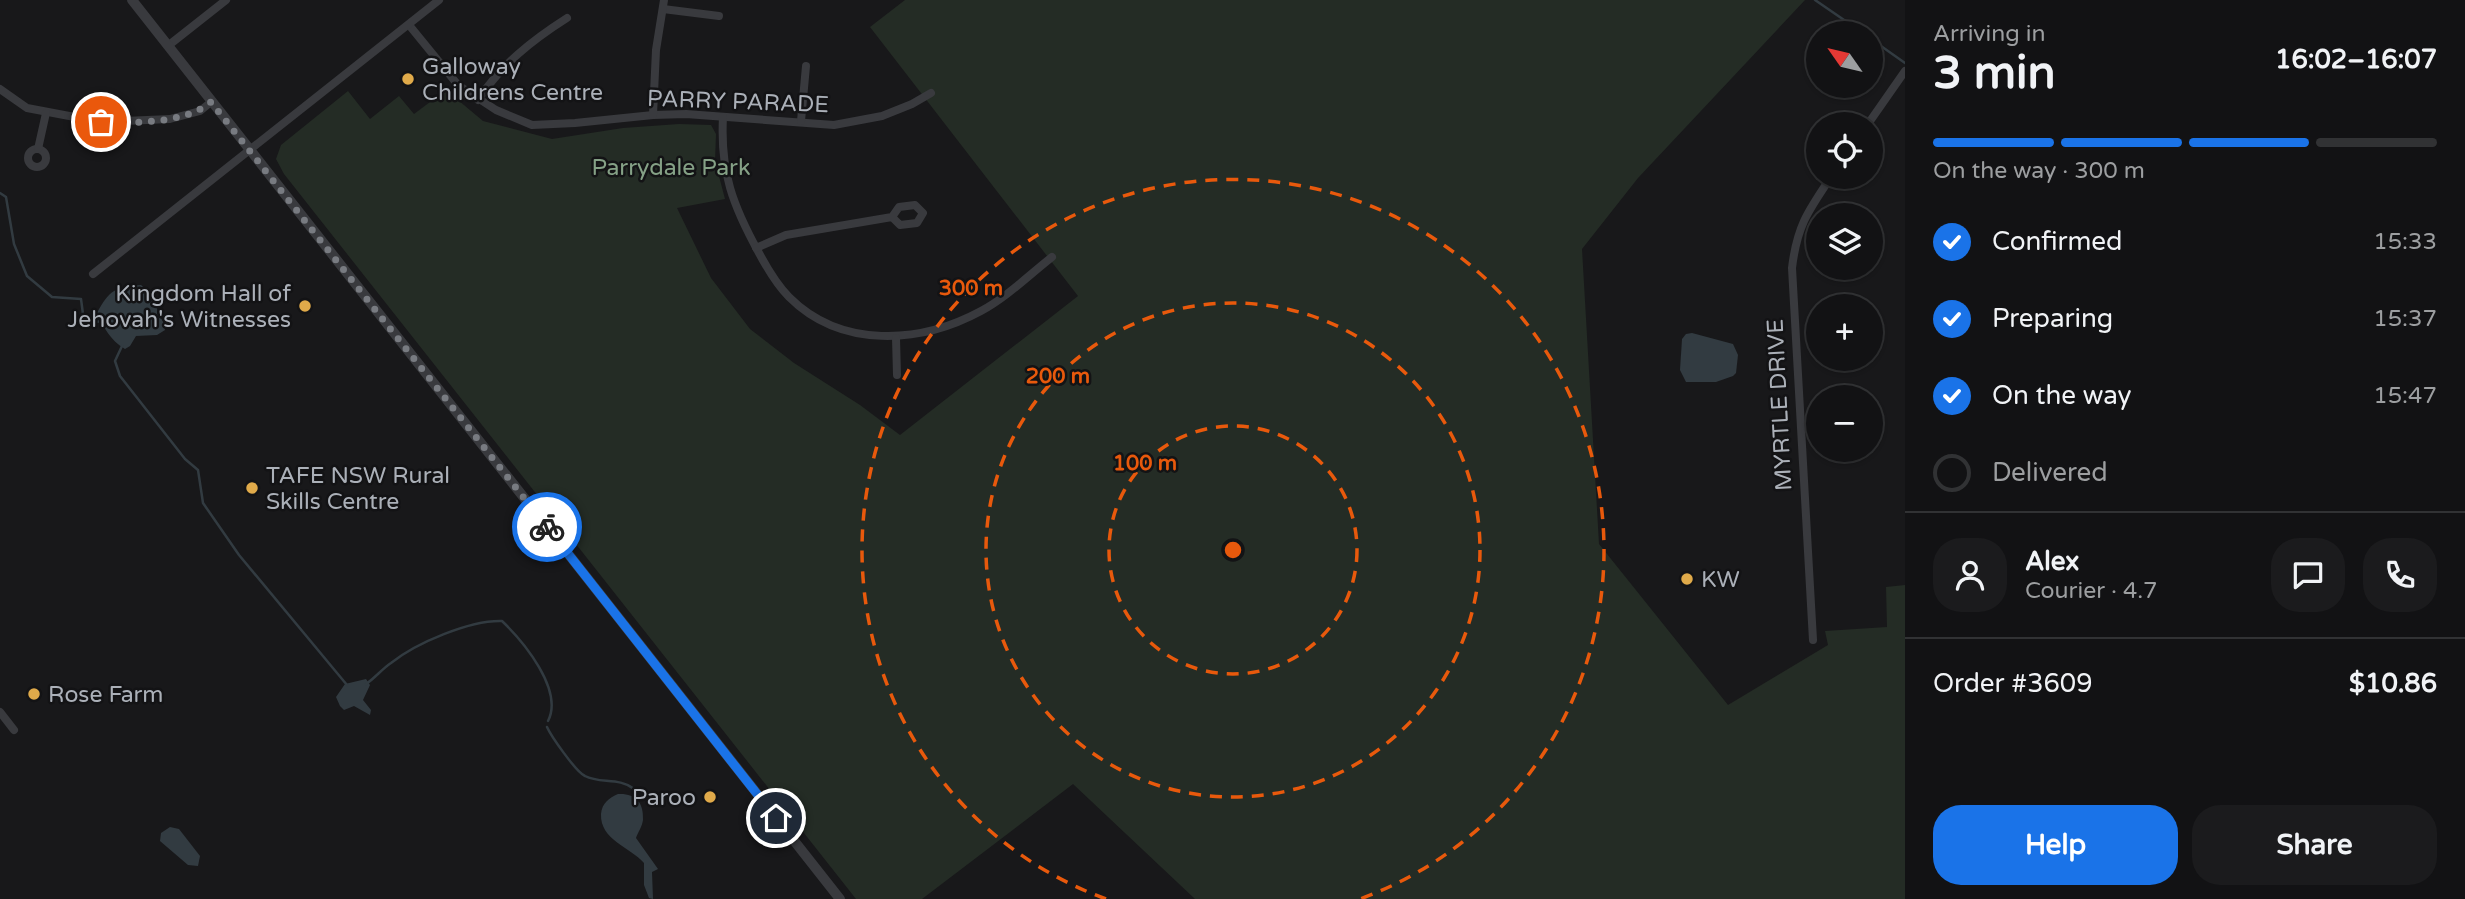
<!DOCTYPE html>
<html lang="en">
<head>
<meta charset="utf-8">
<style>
  :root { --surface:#121214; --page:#1b1b1d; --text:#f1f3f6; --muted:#9c9ea0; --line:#313234; --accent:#1a73e8 }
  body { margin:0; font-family:"Varela Round",sans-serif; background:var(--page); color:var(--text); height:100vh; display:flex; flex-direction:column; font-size:26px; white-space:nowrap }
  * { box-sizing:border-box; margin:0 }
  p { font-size:23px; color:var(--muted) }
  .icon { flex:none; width:38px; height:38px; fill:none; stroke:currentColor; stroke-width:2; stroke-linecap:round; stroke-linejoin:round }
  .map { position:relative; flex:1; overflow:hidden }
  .side { display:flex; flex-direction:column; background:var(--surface); width:560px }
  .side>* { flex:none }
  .needle { width:46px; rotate:304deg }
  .fabs { position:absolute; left:1806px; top:21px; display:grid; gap:14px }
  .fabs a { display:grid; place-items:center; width:77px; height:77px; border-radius:50%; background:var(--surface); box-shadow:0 2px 5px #0004,0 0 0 2px var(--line); font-size:35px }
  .pin { position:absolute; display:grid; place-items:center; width:60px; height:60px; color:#fff; margin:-30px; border:4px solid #fff; border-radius:50%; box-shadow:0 2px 7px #0007 }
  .courier { position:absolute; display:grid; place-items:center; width:70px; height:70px; margin:-35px; border:5px solid #1a73e8; border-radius:50%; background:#fff; color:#222; box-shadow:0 2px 9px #0007 }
  .overview em { font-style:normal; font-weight:700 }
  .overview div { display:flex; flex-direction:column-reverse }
  .overview { display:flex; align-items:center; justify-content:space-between; height:119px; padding:0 28px }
  h1 { font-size:46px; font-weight:700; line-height:52px }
  .bar { display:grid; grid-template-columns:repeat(4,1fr); gap:10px 7px; align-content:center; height:84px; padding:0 28px }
  .bar i { height:9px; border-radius:5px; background:var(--line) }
  .bar .active { background:var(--accent) }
  .bar p { grid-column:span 4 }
  .line { display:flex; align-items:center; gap:18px; padding:0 28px; border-top:2px solid var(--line) }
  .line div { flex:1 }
  .round { display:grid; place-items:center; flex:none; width:74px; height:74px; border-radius:28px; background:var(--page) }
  ol { padding:0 28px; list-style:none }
  li { display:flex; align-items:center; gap:21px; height:77px }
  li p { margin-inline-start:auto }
  li .icon { padding:7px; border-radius:50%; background:var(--accent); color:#fff; stroke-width:4 }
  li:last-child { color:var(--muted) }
  li i { width:38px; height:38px; border:4px solid var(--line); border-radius:50% }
  .action { display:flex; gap:14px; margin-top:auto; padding:14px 28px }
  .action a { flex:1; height:80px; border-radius:28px; background:var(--accent); color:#fff; font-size:28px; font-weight:700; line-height:80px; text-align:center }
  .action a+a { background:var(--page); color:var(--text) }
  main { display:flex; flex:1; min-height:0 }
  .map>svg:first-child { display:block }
</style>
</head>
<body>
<main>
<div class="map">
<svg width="1905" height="899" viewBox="0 0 1905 899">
  <rect width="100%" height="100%" fill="#18181a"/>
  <polygon fill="#242c25" points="905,0 1805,0 1638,178 1582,249 1599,544 1728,705 1828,645 1825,631 1887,627 1886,587 1905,585 1905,899 1195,899 1073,784 922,899 856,899 284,174 276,159 281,145 348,91 370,119 399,96 414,114 446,90 483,121 552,139 623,128 679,124 711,125 716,134 715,161 725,199 677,208 711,278 750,329 794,363 860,405 900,435 1078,296 870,27"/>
  <g fill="#323b41">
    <path d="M141,285C151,293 159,300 157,314L163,321L165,330L157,335L136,336L130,346L125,349C110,340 104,328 97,313C109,291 115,286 141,285Z"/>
    <polygon points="1692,333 1733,344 1738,355 1736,373 1733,376 1716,382 1686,382 1680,370 1682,339 1686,334"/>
    <polygon points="366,679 370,685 363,700 371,710 370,715 354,706 344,710 340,706 336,697 345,684"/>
    <path d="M618,794C635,793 644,802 643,820C642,827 638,832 636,838L658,869L652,872L653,899L649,898L644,885V863C630,847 600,840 601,814C602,803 609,798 618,794Z"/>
    <polygon points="170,827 179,829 200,856 198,866 188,865 160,841 161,833"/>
  </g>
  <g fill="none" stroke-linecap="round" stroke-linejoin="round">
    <g stroke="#323b41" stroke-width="2.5">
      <polyline points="1815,0 1863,33"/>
      <polyline points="1871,39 1905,63"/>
      <polyline points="0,193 6,197 14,244 27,276 52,297 81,299 83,314 94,322 104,321"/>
      <polyline points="122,346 115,361 120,376 185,459 198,470 203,503 239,555 347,685"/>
      <path d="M366,684C375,678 382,669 391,663C416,643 470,620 502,621C523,641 564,690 548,721"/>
      <path d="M547,727C551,736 576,772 585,776C600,784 619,777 634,789L635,797"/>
    </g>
    <g stroke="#393a3e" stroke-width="8">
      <polyline points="663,9 719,16"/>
      <polyline points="409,25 458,85 496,110 532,125 575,123 653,115 686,114 834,125 882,116 912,104 931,93"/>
      <polyline points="169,45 226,0"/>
      <polyline points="0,89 27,108 101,122 170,119 200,111 211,102"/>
      <path d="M478,100C502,64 531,41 567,18"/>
      <polyline points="653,115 656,50 664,0"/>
      <path d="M723,117C720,172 733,206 759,253C767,268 776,284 789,297C841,349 920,344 981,311C1007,297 1029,275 1052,257"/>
      <polyline points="801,121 806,66"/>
      <polyline points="1868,124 1905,71"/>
      <circle cx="37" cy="158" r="9"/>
      <polyline points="38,149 46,113"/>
      <polyline points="756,248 786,235 892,217 899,207 915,205 923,213 917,223 900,225 892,217"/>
      <polyline points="93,274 439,0"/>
      <polyline points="896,338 897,375"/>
      <path d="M1813,640L1792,268C1797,226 1808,211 1831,177"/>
      <polyline points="0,712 14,730"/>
    </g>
    <polyline stroke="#393a3e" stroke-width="10" points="132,0 840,899"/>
  </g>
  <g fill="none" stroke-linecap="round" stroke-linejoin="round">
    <path stroke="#787b81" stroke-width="7" stroke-dasharray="0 12.6" d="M101,122C135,123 184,124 211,102L547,527"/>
    <polyline stroke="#1a73e8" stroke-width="9" points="547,527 776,818"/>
  </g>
  <g fill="none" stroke="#e8590c" stroke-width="3.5" stroke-dasharray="12 9">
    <circle cx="1233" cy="550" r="124"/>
    <circle cx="1233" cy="550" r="247"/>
    <path d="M1106 899A371 371 0 1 1 1360 899"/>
  </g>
  <g fill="#e0aa4a" stroke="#131315" stroke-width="2.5">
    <circle cx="408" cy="79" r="7"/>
    <circle cx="305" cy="306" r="7"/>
    <circle cx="252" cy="488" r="7"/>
    <circle cx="1687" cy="579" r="7"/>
    <circle cx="34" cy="694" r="7"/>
    <circle cx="710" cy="797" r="7"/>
  </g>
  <g text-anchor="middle" stroke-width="5" stroke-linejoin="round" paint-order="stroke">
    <g font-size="23" fill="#abb0b8" stroke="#131315" text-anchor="start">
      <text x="422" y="74">Galloway<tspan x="422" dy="26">Childrens Centre</tspan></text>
      <text x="291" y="301" text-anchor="end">Kingdom Hall of<tspan x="291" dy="26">Jehovah's Witnesses</tspan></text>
      <text x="266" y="483">TAFE NSW Rural<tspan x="266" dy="26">Skills Centre</tspan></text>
      <text x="1701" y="587">KW</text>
      <text x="48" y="702">Rose Farm</text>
      <text x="696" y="805" text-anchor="end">Paroo</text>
    </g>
    <g font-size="23" fill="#abb0b8" stroke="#131315">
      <text transform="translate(738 101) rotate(2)" y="8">PARRY PARADE</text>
      <text transform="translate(1779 405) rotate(-93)" y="8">MYRTLE DRIVE</text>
    </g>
    <g font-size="23" fill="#85a186" stroke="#131315">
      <text x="671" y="175">Parrydale Park</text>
    </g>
  </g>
  <circle cx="1233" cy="550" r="10" fill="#e8590c" stroke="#131315" stroke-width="3.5"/>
  <g font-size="21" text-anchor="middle" font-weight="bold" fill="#e8590c" stroke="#131315" stroke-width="5" stroke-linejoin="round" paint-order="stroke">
    <text x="971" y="295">300 m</text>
    <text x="1058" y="383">200 m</text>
    <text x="1145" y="470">100 m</text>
  </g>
</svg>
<div class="fabs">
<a><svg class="needle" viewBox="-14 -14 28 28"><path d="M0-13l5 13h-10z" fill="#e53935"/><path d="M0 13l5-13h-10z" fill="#9c9ea0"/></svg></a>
<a><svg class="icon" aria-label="locate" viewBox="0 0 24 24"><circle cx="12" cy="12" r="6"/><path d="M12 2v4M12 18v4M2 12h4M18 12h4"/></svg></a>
<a><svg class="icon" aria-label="layers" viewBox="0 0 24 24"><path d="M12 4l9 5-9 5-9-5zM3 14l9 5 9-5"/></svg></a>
<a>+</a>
<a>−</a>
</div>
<div class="pin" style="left:101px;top:122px;background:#ea580c"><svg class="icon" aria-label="bag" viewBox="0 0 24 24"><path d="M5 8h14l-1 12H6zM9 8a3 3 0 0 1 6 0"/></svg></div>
<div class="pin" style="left:776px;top:818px;background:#1f2937"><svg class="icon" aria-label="home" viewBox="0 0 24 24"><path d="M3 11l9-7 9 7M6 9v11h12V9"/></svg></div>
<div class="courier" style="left:547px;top:527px"><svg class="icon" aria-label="bike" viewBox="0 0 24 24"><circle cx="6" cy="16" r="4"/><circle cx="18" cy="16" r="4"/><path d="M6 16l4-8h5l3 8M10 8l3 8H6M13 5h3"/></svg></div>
</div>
<section class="side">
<div class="overview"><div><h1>3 min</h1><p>Arriving in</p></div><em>16:02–16:07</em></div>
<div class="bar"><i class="active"></i><i class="active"></i><i class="active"></i><i></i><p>On the way · 300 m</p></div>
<ol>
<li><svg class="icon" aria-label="check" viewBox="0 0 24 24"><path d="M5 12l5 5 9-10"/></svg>Confirmed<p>15:33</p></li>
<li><svg class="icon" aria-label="check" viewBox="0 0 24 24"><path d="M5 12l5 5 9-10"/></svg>Preparing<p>15:37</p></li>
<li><svg class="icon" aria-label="check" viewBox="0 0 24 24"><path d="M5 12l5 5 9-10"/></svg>On the way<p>15:47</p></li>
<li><i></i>Delivered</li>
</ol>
<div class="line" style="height:126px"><a class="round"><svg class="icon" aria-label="person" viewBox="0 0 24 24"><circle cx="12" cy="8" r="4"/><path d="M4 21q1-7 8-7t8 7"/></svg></a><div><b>Alex</b><p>Courier · 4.7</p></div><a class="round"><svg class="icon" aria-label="chat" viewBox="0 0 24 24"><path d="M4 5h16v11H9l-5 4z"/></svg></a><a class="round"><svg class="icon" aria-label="phone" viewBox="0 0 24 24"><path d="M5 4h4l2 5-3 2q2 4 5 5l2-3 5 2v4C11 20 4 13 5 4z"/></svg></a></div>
<div class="line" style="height:91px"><div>Order #3609</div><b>$10.86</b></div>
<div class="action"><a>Help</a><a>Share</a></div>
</section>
</main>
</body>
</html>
